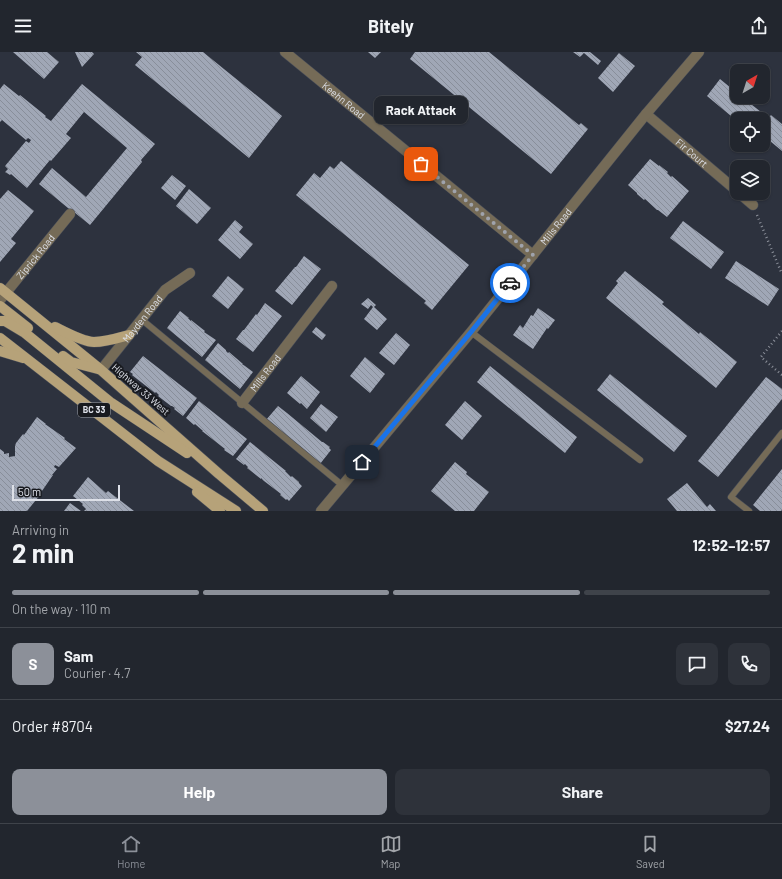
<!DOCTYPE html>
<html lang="en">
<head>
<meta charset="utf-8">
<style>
  :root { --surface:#22262e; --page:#2e323a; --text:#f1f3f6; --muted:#a2a5aa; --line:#3f434a; --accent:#8c9099 }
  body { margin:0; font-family:Barlow,sans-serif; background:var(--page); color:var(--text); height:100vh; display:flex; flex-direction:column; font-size:15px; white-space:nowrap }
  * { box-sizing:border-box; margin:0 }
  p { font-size:13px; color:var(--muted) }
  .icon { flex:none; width:22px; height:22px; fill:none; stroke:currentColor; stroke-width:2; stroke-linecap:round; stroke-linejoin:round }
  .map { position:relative; height:459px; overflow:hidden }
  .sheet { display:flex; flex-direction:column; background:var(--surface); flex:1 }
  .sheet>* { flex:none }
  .needle { width:26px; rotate:39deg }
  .tools { position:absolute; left:730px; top:12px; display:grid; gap:8px }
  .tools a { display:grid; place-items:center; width:40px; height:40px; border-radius:8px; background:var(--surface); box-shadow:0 1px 3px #0004,0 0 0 1px var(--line); font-size:20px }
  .scale { position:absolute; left:12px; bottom:10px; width:108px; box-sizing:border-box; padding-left:4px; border:2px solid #dde0e8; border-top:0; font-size:11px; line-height:14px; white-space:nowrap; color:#dde0e8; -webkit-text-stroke:3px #181a1f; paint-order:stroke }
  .pin { position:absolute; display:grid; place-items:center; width:34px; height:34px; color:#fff; margin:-17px; border-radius:8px; box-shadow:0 2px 6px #0006 }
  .courier { position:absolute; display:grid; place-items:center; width:40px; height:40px; margin:-20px; border:3px solid #1a73e8; border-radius:50%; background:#fff; color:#222; box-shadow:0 1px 5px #0007 }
  .bubble { position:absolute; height:28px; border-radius:8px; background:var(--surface); box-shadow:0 1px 3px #0004,0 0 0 1px var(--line); font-size:13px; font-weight:700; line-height:28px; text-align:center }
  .summary em { font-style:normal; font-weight:700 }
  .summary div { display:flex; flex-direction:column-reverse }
  .summary { display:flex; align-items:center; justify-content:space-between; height:68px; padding:0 12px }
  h1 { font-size:26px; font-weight:700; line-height:30px }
  .bar { display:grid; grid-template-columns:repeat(4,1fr); gap:6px 4px; align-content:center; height:48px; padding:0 12px }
  .bar i { height:5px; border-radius:3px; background:var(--line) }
  .bar .active { background:var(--accent) }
  .bar p { grid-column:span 4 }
  .line { display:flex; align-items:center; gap:10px; padding:0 12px; border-top:1px solid var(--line) }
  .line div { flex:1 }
  .round { display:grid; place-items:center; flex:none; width:42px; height:42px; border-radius:8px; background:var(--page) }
  .button { display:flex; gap:8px; margin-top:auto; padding:8px 12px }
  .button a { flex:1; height:46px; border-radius:8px; background:var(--accent); color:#fff; font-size:16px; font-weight:700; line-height:46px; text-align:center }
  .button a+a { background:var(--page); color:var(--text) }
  header { display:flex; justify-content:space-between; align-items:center; height:52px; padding:0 12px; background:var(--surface); font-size:18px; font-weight:700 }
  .menu { display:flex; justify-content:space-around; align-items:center; height:56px; border-top:1px solid var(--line); background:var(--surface); font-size:11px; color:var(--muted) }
  .menu a { display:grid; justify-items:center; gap:2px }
  .menu .active { color:var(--accent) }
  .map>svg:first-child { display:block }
</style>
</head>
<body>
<header><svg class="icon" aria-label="menu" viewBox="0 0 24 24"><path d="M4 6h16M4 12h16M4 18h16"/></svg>Bitely<svg class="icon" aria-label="share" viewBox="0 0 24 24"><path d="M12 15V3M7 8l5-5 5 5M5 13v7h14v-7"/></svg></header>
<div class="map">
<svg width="782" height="459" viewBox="0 0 782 459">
  <defs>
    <pattern id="building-back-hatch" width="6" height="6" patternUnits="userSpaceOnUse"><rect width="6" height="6" fill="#a0a7b6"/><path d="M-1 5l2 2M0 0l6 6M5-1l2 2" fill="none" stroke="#888e9a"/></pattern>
  </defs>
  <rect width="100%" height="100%" fill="#2d323e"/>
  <g fill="url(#building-back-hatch)">
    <polygon points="13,0 47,0 59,10 44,27"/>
    <polygon points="75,0 92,0 94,2 82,15"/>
    <polygon points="136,0 203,0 282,64 249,106 135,13 142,5"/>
    <polygon points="368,0 381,0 375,6"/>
    <polygon points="415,0 489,0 579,73 581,71 588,77 551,122 410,7"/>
    <polygon points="573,0 590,0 601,9 598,13 584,1 580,5"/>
    <polygon points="619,1 635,14 613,40 598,26"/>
    <polygon points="720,27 737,41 737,45 742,45 761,60 755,67 737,67 737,69 707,44"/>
    <polygon points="4,32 19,44 20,43 46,64 45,65 51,69 82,32 155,92 141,108 142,110 90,173 74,160 74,161 39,132 52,116 86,145 127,96 84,60 66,82 71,86 51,109 50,108 27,136 11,122 10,123 5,120 8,117 5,114 26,89 29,91 31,88 28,86 26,88 2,68 0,70 0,37"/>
    <polygon points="771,63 782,72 782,99 770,89 769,91 764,87 765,85 763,84 763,72"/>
    <polygon points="650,107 659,114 659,113 668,120 667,121 671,125 672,124 689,139 667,165 658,158 657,158 645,147 644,148 637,142 637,141 628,133"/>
    <polygon points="341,109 469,213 432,258 424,251 426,249 296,143 314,121 320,126 330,114 334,117"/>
    <polygon points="172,123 186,134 175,148 161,136"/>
    <polygon points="189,137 211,156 197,172 176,154"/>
    <polygon points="8,138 34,159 11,187 16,191 0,210 0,147"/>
    <polygon points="235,168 243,175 239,180 253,192 240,207 218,188"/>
    <polygon points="683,169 724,200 711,217 670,186"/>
    <polygon points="304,204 321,217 292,253 275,239 295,215 296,215"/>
    <polygon points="736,209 779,237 768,254 725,226"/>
    <polygon points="625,219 664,250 662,252 699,282 700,280 737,310 716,336 606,246 618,231 616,229"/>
    <polygon points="228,224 244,237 228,257 212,244"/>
    <polygon points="368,246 376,253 374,255 387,267 377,278 364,267 373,255 371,253 368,257 361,252"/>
    <polygon points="265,251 282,264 253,300 236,287 243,278 244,278 256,262 257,263"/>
    <polygon points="538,256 555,268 548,277 547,276 533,297 513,283 520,273 523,276 531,263 533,264"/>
    <polygon points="180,259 189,266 188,266 191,269 191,268 205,279 204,280 216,288 202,305 167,276"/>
    <polygon points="316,275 326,283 322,288 312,280"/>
    <polygon points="396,281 410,293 394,313 379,301"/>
    <polygon points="218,291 226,298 226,299 228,301 229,300 243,312 242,312 245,314 253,320 240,337 205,308"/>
    <polygon points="143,304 197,346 183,364 174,357 175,356 172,354 171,354 158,344 159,343 156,340 155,341 132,323 133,322 130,320"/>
    <polygon points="365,305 385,322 370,341 350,324"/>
    <polygon points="490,314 577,385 565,401 477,330"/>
    <polygon points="610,322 687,384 674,400 597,338"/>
    <polygon points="301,324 320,340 307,357 301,351 300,352 287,341"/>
    <polygon points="766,325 782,337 782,347 718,425 698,409"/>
    <polygon points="199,349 247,387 233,404 224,398 225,397 202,379 203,379 195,372 194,373 186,366"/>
    <polygon points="465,349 482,364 462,388 445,373"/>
    <polygon points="321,352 338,365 326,380 310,366"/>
    <polygon points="278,354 287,361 322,390 323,390 330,395 329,396 331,398 320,412 266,368"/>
    <polygon points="37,365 46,372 45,372 65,386 64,387 76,396 59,415 55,413 54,415 57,417 52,423 53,423 42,439 41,438 38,442 40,443 27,459 0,459 0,397 4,400 4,402 9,401 9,405 15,404 15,394 16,391 23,382 24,383"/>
    <polygon points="250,390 286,419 285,419 291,425 292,424 299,430 299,431 302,434 289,449 287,447 286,448 280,443 281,442 264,429 261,426 261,427 247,416 248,415 245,412 244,413 236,407"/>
    <polygon points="455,410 467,420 466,422 489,440 474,459 455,459 431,439"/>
    <polygon points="782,417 782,458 781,459 760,459 753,453"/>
    <polygon points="88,425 106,441 108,439 134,459 84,459 86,457 82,453 83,452 73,444"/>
    <polygon points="687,431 707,455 710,452 716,459 677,459 667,447"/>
    <polygon points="70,451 81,459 64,459"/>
  </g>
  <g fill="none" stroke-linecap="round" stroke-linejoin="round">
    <defs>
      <g id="service">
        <polyline points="141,267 342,433"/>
        <polyline points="471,280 640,408"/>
        <polyline points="749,459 731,445 782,381"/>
      </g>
      <g id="minor">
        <path id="s1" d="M285,0L533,203"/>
        <path id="s2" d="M646,62L737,139"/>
        <polyline points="739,141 753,153"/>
        <path id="s3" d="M0,248L70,162"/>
        <path id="s4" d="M101,318L165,238L190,221"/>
        <path id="s5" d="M242,351L332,234"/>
        <path id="s6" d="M321,459L471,280L646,62L699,0"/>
      </g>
      <g id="primary">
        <polyline points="0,236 101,318 219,422 263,459"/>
        <polyline points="0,254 28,276"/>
        <polyline points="0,269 5,269 25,281 110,350 187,401"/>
        <path d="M55,275C65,280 83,290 94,290C106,290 118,286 129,283"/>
        <polyline points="0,286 158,409 236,459"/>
        <polyline points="0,299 23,306"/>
        <polyline points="63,304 71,310 98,317"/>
        <polyline points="197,440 220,459"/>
      </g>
    </defs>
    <use href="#service" stroke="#494e59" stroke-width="7"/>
    <use href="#minor" stroke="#494e59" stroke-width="11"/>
    <use href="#primary" stroke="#494e59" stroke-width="11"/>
    <g stroke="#8c909a" stroke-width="2.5" stroke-dasharray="1 3" stroke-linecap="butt">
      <polyline points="757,163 782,222"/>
      <polyline points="782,279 761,305 782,323"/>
    </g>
    <use href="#service" stroke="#756b57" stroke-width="6"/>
    <use href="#minor" stroke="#756b57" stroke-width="10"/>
    <use href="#primary" stroke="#b6a279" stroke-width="10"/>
  </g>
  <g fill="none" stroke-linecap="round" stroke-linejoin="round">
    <polyline stroke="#9fa3ac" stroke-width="4" stroke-dasharray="0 7.2" points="421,112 533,203 510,231"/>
    <polyline stroke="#1a73e8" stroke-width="5" points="362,410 471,280 510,231"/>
  </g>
  <g text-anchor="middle" stroke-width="4" stroke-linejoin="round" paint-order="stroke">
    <rect fill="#181a1f" stroke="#a2a5ac" stroke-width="1" x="78" y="351" width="32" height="14" rx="3"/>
    <g font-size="9" font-weight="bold" fill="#dde0e8">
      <text x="94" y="361">BC 33</text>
    </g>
    <g font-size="10" fill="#dde0e8" stroke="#181a1f">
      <text dy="4" stroke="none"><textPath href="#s1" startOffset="76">Keehn Road</textPath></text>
      <text dy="4" stroke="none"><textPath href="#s2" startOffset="60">Fir Court</textPath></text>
      <text dy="4" stroke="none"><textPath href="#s6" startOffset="369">Mills Road</textPath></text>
      <text dy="4" stroke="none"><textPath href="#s3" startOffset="56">Ziprick Road</textPath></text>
      <text dy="4" stroke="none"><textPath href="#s4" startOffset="66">Mayden Road</textPath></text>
      <text dy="4" stroke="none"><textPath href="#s5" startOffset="38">Mills Road</textPath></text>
      <text transform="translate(141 337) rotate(41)" y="4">Highway 33 West</text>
    </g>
  </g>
</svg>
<div class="tools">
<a><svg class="needle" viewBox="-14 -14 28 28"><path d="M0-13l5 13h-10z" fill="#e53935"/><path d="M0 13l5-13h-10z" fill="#a2a5aa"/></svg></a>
<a><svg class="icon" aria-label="locate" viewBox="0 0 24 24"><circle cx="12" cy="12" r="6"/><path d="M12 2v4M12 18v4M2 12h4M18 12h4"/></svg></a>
<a><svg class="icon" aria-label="layers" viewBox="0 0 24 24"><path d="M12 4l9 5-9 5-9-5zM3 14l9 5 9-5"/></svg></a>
</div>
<div class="scale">50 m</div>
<div class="pin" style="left:421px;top:112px;background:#ea580c"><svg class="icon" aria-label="bag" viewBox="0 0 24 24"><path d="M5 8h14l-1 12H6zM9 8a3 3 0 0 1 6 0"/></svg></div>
<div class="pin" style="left:362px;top:410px;background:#1f2937"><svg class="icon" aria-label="home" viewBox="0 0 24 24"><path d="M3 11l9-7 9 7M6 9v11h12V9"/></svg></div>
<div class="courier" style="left:510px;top:231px"><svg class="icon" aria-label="car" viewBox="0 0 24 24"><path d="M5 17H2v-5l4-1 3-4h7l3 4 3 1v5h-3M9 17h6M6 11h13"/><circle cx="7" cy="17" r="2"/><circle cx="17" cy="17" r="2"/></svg></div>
<div class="bubble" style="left:374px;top:44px;width:94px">Rack Attack</div>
</div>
<section class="sheet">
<div class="summary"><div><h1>2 min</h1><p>Arriving in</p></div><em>12:52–12:57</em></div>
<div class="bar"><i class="active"></i><i class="active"></i><i class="active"></i><i></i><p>On the way · 110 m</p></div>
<div class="line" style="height:72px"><b class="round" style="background:var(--accent);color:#fff">S</b><div><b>Sam</b><p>Courier · 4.7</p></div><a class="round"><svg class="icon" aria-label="chat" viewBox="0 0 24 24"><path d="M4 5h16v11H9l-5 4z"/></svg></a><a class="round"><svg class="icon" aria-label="phone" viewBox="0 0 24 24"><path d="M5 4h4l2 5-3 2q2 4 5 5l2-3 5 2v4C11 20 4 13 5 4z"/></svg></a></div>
<div class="line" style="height:52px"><div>Order #8704</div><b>$27.24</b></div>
<div class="button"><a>Help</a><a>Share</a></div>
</section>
<nav class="menu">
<a class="active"><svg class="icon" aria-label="home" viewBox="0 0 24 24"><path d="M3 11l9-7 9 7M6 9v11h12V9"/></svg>Home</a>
<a><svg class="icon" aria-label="map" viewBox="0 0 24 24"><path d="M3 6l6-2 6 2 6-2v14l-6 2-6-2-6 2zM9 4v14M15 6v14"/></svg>Map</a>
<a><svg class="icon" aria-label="saved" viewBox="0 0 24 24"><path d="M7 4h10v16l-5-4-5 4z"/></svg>Saved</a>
</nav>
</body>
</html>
